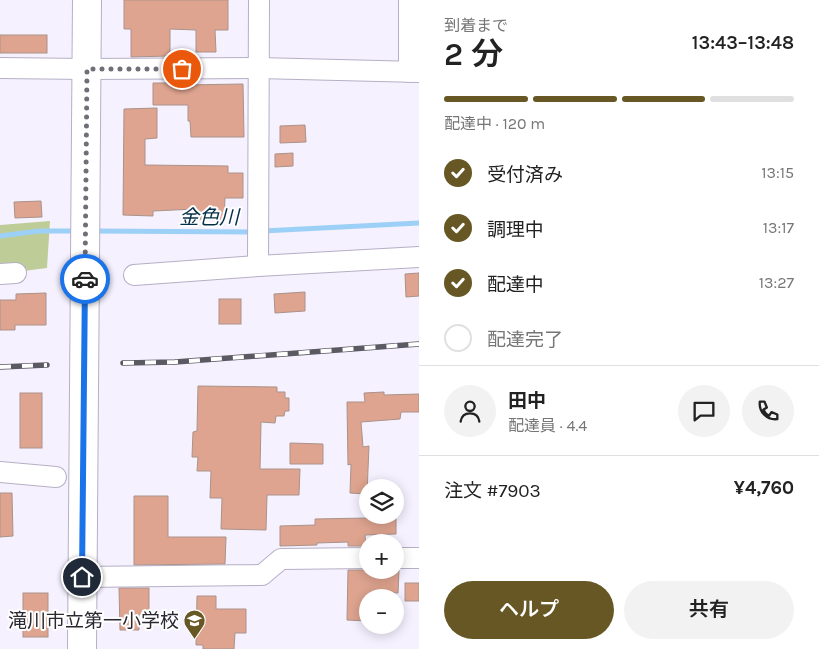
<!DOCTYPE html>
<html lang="ja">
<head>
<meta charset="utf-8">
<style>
  :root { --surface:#fff; --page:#f2f2f2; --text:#222; --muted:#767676; --line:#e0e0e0; --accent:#665724 }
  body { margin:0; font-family:Karla,"Noto Sans JP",sans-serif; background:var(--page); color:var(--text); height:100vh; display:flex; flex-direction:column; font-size:19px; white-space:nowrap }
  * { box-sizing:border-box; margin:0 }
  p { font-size:16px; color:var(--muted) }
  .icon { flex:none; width:28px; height:28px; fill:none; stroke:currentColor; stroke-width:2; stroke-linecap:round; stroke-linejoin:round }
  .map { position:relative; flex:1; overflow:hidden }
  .sheet { display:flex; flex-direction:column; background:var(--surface); width:400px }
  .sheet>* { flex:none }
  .controls { position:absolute; left:359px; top:479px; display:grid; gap:10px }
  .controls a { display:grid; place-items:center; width:45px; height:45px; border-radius:50%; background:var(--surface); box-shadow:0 2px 12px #0003; font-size:25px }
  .pin { position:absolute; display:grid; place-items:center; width:42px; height:42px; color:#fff; margin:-21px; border:2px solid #fff; border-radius:50%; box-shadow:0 1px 5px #0007 }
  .courier { position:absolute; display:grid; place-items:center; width:50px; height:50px; margin:-25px; border:4px solid #1a73e8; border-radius:50%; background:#fff; color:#222; box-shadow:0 1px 6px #0007 }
  .summary em { font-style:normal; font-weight:600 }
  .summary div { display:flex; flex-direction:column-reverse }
  .summary { display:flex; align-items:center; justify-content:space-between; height:85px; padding:0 25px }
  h1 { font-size:32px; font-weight:600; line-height:38px }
  .bar { display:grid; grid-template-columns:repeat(4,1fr); gap:8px 5px; align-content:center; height:60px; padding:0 25px }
  .bar i { height:6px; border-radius:4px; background:var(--line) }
  .bar .current { background:var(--accent) }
  .bar p { grid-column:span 4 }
  .line { display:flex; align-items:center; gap:12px; padding:0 25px; border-top:1px solid var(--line) }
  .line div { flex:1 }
  .round { display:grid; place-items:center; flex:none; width:52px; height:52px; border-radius:26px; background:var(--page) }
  ol { padding:0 25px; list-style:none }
  li { display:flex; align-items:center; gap:15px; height:55px }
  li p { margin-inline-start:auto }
  li .icon { padding:5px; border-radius:50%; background:var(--accent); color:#fff; stroke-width:4 }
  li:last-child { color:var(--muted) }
  li i { width:28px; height:28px; border:2px solid var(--line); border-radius:50% }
  .button { display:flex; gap:10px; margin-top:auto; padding:10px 25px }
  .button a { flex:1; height:58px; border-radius:30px; background:var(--accent); color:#fff; font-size:20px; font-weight:600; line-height:58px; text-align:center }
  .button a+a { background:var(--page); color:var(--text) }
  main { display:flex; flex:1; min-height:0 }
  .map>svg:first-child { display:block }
</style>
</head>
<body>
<main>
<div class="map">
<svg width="419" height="649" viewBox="0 0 419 649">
  <rect width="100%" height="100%" fill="#f5f1ff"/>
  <polygon fill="#becd98" points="50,221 47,268 0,274 0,225"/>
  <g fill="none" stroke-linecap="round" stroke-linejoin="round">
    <g stroke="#9dd0f6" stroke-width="5">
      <polyline points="93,231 254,232"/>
      <polyline points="263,231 419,223"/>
      <polyline points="0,236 39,231 77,231"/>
    </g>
  </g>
  <g fill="#dea48f" stroke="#aa9289">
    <polygon points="124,0 228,0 228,30 215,30 216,52 196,52 196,30 170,29 170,56 131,57 131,29 124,29"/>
    <rect x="0" y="35" width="47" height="18"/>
    <polygon points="153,83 183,83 183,85 243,84 244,137 191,137 190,121 188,121 188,105 153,105"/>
    <polygon points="157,108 157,138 145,139 145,165 228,166 228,173 243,173 243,198 225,198 224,220 195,219 195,209 153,211 153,216 123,215 124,109"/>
    <polygon points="305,125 306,142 280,143 280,126"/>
    <polygon points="293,153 293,166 275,167 275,154"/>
    <polygon points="41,201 42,217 15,218 14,202"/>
    <polygon points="419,273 419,296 406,297 405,274"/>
    <polygon points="305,292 305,311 275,313 274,294"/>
    <polygon points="46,293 46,325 15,325 15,330 0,330 0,300 16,300 16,294"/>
    <rect x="219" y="299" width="22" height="25"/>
    <polygon points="198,386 277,387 277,392 285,392 285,398 289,398 289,411 285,411 284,416 276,416 275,423 261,422 260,469 300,469 299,495 267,495 266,530 221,529 222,498 210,498 211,471 197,471 198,457 192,457 193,432 197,431"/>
    <polygon points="384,392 384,395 419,394 419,412 401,412 400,419 361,422 363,447 369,446 367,494 350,493 351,464 348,465 347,402 365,402 364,393"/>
    <rect x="20" y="393" width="22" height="55"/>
    <polygon points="290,443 323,444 323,464 290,464"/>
    <polygon points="0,493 12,493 13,536 0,537"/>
    <polygon points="134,496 168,496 168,537 226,537 225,564 134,565"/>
    <polygon points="368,515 396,515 396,534 365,535 366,546 348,546 348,542 317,543 317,545 280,546 280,526 315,525 315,519 368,518"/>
    <polygon points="348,570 399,570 398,593 370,592 370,598 368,598 368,621 347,620"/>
    <rect x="405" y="583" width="14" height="18"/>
    <polygon points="119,588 149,588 149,614 139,614 139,630 120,630"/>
    <rect x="23" y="593" width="25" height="44"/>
    <polygon points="197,596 216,596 216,609 246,609 246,633 235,633 234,649 203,649 203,645 196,645"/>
  </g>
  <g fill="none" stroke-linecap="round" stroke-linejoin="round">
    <defs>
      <g id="minor">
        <polyline points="259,0 258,266 419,257"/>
        <polyline points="409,0 409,72"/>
        <polyline points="0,68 87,69 258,68 419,72"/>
        <polyline points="0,274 16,273"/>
        <polyline points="134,275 258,266"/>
        <polyline points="0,472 56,477"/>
        <polyline points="395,558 419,558"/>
        <polyline points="82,577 262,575 281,559 368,558"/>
      </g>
      <polyline id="highway" points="82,649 87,0"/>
    </defs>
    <use href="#minor" stroke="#b6afc5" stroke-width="22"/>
    <use href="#highway" stroke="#b6afc5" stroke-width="30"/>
    <use href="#minor" stroke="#fff" stroke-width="20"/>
    <use href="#highway" stroke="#fff" stroke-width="28"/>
    <defs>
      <g id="rail">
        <polyline points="123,363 175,362 419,344"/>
        <polyline points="0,367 47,365"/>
      </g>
    </defs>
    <use href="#rail" stroke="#5b5962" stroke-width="5.5"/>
    <use href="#rail" stroke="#fff" stroke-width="4" stroke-dasharray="11" stroke-linecap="butt"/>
  </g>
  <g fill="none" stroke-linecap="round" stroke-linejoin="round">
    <polyline stroke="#716e78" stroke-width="5" stroke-dasharray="0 9" points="85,279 87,69 182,69"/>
    <polyline stroke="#1a73e8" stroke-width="6" points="82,577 85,279"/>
  </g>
  <defs>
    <symbol id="school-pin" viewBox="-11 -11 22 30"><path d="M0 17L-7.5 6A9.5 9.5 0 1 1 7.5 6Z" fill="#665724" stroke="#fff"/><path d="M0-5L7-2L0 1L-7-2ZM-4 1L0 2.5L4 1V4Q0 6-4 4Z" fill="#fff"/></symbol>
  </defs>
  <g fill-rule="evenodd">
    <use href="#school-pin" x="182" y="608" width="25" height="34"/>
  </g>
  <g text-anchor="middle" stroke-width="4" stroke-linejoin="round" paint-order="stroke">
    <g font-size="19" fill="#2a2830" stroke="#fff" text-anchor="end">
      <text x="179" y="627">滝川市立第一小学校</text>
    </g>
    <g font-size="20" font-style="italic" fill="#042e47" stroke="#fff">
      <text x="209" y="224">金色川</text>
    </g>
  </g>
</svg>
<div class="controls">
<a><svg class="icon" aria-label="layers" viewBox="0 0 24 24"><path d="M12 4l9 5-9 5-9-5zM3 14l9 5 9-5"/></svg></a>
<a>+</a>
<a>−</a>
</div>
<div class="pin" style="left:182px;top:69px;background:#ea580c"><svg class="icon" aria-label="bag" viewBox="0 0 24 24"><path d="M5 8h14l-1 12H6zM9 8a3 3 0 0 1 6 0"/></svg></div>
<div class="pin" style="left:82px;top:577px;background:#1f2937"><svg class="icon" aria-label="home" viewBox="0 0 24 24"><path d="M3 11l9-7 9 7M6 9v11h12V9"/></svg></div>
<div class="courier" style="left:85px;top:279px"><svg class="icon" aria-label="car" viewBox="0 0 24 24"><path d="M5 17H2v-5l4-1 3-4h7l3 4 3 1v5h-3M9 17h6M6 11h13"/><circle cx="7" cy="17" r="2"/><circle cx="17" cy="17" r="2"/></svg></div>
</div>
<section class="sheet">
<div class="summary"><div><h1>2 分</h1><p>到着まで</p></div><em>13:43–13:48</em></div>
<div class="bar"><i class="current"></i><i class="current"></i><i class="current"></i><i></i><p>配達中 · 120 m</p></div>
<ol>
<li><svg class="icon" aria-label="check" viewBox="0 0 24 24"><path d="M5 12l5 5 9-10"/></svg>受付済み<p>13:15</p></li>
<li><svg class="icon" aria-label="check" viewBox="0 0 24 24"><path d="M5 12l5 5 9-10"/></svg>調理中<p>13:17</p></li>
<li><svg class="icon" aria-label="check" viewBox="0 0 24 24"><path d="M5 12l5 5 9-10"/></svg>配達中<p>13:27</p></li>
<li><i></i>配達完了</li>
</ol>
<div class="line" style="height:90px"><a class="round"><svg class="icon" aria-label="person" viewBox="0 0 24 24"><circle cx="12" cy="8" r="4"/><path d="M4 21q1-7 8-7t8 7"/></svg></a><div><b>田中</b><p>配達員 · 4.4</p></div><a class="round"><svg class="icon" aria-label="chat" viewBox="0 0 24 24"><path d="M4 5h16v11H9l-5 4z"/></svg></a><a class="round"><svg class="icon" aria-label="phone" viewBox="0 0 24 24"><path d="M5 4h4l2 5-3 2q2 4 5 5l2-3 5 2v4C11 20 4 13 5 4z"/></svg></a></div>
<div class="line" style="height:65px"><div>注文 #7903</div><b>¥4,760</b></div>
<div class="button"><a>ヘルプ</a><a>共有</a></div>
</section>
</main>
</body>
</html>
